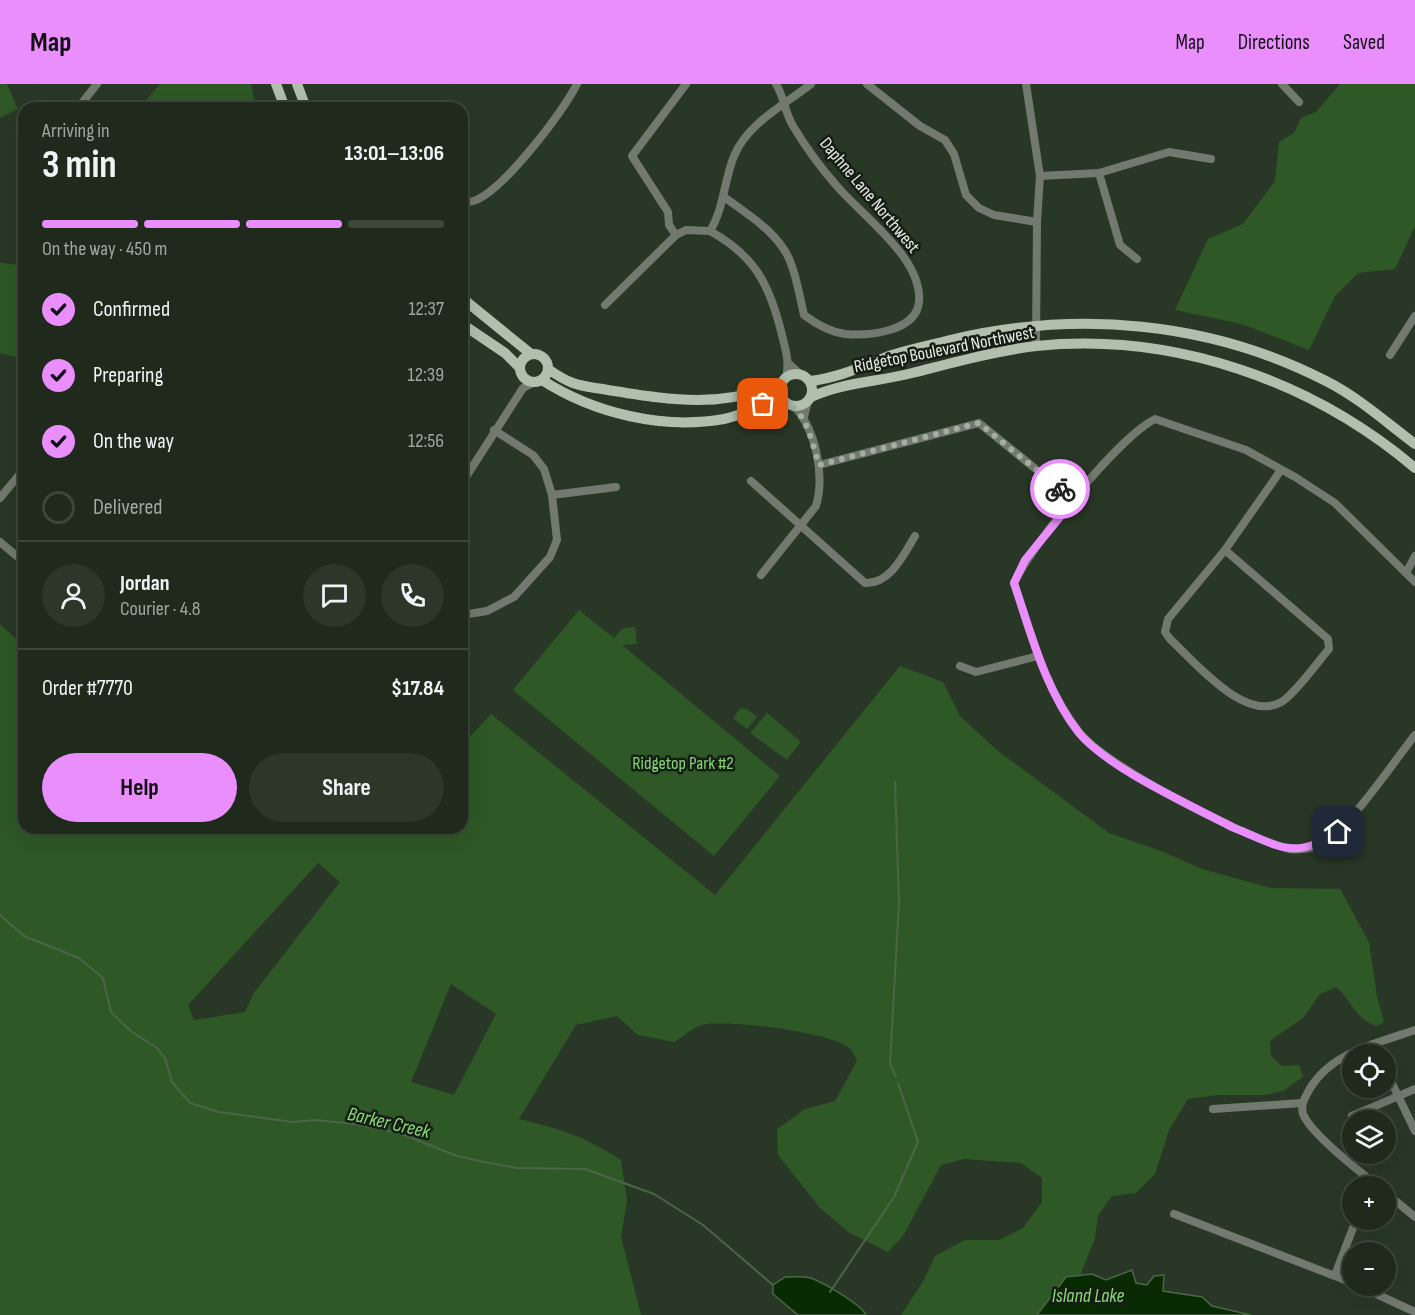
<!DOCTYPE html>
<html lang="en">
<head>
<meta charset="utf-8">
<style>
  :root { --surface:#1f2a1c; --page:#2c3629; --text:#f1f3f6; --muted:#a1a7a3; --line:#3c463b; --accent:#ea8dfd }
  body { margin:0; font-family:"Sofia Sans Condensed",sans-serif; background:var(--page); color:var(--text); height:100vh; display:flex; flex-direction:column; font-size:22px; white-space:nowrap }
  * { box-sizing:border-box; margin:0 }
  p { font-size:20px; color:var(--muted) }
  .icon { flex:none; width:33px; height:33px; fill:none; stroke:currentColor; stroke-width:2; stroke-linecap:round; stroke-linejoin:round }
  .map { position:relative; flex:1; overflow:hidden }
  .panel { position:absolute; left:18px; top:18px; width:450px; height:732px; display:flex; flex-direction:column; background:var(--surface); border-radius:18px; box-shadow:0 6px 24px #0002,0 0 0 2px var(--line) }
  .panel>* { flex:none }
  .tools { position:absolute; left:1342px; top:960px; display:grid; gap:12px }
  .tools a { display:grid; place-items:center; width:54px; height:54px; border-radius:50%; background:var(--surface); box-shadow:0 6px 24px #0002,0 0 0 2px var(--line); font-size:30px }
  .pin { position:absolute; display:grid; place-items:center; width:51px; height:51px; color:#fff; margin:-26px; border-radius:12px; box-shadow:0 3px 9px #0006 }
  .courier { position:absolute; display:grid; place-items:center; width:60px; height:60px; margin:-30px; border:4px solid #ea8dfd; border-radius:50%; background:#fff; color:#222; box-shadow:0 2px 8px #0007 }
  .summary em { font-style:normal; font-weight:700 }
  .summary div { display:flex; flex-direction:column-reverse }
  .summary { display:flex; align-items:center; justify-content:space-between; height:102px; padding:0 24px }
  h1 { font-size:39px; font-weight:700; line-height:45px }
  .bar { display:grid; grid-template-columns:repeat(4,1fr); gap:9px 6px; align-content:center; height:72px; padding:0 24px }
  .bar i { height:8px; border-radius:4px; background:var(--line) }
  .bar .current { background:var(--accent) }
  .bar p { grid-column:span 4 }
  .line { display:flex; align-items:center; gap:15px; padding:0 24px; border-top:2px solid var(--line) }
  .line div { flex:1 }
  .round { display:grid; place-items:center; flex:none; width:63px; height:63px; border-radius:32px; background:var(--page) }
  ol { padding:0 24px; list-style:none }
  li { display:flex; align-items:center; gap:18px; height:66px }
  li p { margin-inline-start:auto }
  li .icon { padding:6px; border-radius:50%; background:var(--accent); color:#111; stroke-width:4 }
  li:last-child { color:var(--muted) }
  li i { width:33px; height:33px; border:3px solid var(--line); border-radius:50% }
  .primary-button { display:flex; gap:12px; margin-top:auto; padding:12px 24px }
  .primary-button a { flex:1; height:69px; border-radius:36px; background:var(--accent); color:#111; font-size:24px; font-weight:700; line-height:69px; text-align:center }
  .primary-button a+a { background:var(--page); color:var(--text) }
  header { display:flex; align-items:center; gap:36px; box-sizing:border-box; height:84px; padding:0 30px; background:var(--accent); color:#111 }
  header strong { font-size:28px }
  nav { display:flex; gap:33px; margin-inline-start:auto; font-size:21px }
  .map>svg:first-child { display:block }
</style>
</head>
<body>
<header>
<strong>Map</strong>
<nav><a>Map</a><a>Directions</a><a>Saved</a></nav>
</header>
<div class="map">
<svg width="1415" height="1231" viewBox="0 0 1415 1231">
  <rect width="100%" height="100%" fill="#293826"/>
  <g fill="#2e5826" fill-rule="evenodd">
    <polygon points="0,0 7,0 18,25 0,34"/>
    <polygon points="160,0 251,0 256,24 139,24"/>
    <polygon points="1340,0 1415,0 1415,142 1395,185 1358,189 1335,212 1309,266 1242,240 1175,226 1208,155 1243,140 1275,97 1279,58 1294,49 1301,34 1316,28"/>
    <polygon points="0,179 24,181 24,275 0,269"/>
    <polygon points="579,526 614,554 623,544 635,543 637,560 622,561 780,692 714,772 513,606"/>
    <path d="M0,540L24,562V744H462V661L491,630L715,811L900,582L943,598L960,632L998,667L1109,749L1161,767L1202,785L1271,804L1340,805L1369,858L1377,913L1384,938L1376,942C1353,933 1353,917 1336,903L1320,910L1303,934L1270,957L1271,972L1282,982L1299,981L1303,993L1283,1007L1265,1011H1217L1188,1015L1169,1046L1155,1090L1136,1109L1112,1112L1098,1132L1095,1154L1080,1192L1066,1193L1037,1231H901L924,1196L935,1172L965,1156H999L1023,1144L1042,1118V1094L1021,1079L964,1075L941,1081L903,1152L888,1168L848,1148L820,1124L778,1071L777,1045L805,1025L835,1017L857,977C855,973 853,968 850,965C835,948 725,935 702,941C692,944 682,953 674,958L638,951L617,932L576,941L519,1035C560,1045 584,1052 621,1076L627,1116L621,1153L641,1231H0ZM318,779L340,798L254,909L245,928L194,936L188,921ZM451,900L496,930L454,1011L411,998Z"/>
    <polygon points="741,624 747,625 757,633 747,645 733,634"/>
    <polygon points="767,629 799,656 800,659 787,676 750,649"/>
  </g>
  <g fill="#092b03" stroke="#4b6646" stroke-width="1.5">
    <polygon points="1132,1186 1136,1199 1147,1201 1154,1192 1164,1191 1163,1207 1202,1213 1212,1222 1251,1231 1037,1231 1066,1193 1092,1190 1106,1196"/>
    <path d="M785,1193C793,1193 802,1192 810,1194C821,1197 862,1221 866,1231H798L773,1210V1201Z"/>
  </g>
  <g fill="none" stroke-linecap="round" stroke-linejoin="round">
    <g stroke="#4b6646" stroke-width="2">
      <polyline points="895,698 899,818 890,980 896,993"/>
      <polyline points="0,831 24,852 79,874 103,894 111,928 132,948 157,964 165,974 172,998 190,1019 219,1028 293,1038 315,1036 355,1040 399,1049 457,1072 480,1077 517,1084 585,1085 654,1110 703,1141 773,1201"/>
      <polyline points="830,1208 894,1113 918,1058 898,999"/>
    </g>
    <g stroke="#727a70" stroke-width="8">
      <polyline points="867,0 920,42 945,56 954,70 966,111 979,124 994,131 1037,138"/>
      <polyline points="1026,0 1040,92 1037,138 1036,262"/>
      <polyline points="1282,0 1299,18"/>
      <polyline points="78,24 97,0"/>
      <polyline points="1099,89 1120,161 1137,175"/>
      <polyline points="1040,92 1099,89 1169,68 1211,75"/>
      <path d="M724,113C747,130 779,149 790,177C797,194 800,214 804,231C816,240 831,248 845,250C868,252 916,248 919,218C923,174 862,132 836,101C821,84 805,62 793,42C785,29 784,13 776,0"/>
      <path d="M462,119C466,118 472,118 476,116C506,103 561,30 577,0"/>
      <path d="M710,147C755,172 769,200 781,247C785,264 790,277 786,293"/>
      <polyline points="676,151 669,141 668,128 632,72 686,0"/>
      <path d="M605,221L676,151L686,146L710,147C724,124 724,97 734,72C748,39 784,21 811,0"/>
      <polyline points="1390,271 1415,232"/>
      <polyline points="789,280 800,290"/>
      <polyline points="804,333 808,317"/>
      <polyline points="819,381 979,339 1074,416"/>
      <path d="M751,397L865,499C890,500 903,472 915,452"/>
      <polyline points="462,399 523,304 535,298"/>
      <polyline points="552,411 616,403"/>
      <polyline points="0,414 19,391"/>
      <polyline points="0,458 24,478"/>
      <path d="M1225,466L1328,555L1329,565C1316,580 1298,606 1283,617C1246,641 1194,577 1170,555L1165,548L1168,535L1225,466L1281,386"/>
      <polyline points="1406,489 1415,472"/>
      <path d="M761,491L816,422C825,391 816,346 794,322"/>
      <path d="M1415,498L1335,419L1295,393L1246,366L1155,335C1118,354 1033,459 1014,499C1031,550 1045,605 1079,648C1106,683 1244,753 1289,765C1295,766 1309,765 1316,762C1345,752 1394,677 1415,651"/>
      <polyline points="462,531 487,527 514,513 550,473 557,456 552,411 544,385 533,371 494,346"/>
      <polyline points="960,582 976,588 1038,572"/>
      <polyline points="1374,960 1378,970"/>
      <polyline points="1386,987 1415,1047"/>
      <polyline points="1213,1025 1302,1019"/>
      <polyline points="1352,1032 1415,1005"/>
      <path d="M1378,1102C1360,1088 1313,1051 1304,1032C1300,1025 1303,1017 1307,1010C1327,969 1375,960 1415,946"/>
      <polyline points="1386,1109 1415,1133"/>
      <polyline points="1174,1130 1353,1199"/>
      <polyline points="1335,1191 1356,1136"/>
      <polyline points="1359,1202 1415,1228"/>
    </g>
    <g stroke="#b0c0ad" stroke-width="10">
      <polyline points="276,0 285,24"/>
      <polyline points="297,0 306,24"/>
      <polyline points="462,214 531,270"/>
      <polyline points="462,240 505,269 520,284"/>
      <circle cx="534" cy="284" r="14"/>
      <path d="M548,285C574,303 579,301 608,306C671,316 720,325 781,299"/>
      <circle cx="796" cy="306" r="16"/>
      <path d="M542,296C593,329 663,346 724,335C747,330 760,319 785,318"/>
      <path d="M810,297C839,294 865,281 892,271C911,265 931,261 950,256C1077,226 1209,237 1326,297C1358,313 1387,339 1415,360"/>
      <path d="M811,313C844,298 878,298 912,289C952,279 995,267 1036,262C1173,248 1311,296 1415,384"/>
    </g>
  </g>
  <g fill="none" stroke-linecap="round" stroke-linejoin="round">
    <path stroke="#a3afa1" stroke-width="6" stroke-dasharray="0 10.8" d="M763,320C804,309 809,350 819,381L979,339L1060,405"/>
    <path stroke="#ea8dfd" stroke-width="8" d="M1060,405L1074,416L1025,476L1014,499C1031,549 1045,606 1079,649C1109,685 1191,721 1234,744C1280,762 1293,777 1338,748"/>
  </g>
  <g text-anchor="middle" stroke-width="5" stroke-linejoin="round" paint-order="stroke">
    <g font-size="18" fill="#e5efe3" stroke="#161d15">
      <text transform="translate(870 111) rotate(50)" y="6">Daphne Lane Northwest</text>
      <text transform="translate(944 265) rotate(-11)" y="6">Ridgetop Boulevard Northwest</text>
    </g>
    <g font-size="18" fill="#83d773" stroke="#161d15">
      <text x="683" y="685">Ridgetop Park #2</text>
    </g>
    <g font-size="20" font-style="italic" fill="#87db77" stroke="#161d15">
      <text transform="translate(389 1038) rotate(13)" y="7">Barker Creek</text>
      <text x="1088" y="1218">Island Lake</text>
    </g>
  </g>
</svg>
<div class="tools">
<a><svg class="icon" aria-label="locate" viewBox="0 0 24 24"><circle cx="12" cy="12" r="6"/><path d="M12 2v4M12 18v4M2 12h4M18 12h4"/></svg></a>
<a><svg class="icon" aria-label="layers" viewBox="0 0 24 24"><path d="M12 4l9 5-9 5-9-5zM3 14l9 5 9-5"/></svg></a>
<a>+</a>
<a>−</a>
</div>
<div class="pin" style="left:763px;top:320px;background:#ea580c"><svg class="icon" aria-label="bag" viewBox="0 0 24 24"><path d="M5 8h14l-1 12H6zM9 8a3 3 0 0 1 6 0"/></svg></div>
<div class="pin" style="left:1338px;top:748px;background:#1f2937"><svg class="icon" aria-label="home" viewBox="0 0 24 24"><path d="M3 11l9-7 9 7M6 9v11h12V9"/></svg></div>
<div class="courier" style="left:1060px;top:405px"><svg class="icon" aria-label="bike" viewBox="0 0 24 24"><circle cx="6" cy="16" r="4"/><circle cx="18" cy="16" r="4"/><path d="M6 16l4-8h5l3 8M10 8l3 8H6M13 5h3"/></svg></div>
<section class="panel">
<div class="summary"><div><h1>3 min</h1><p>Arriving in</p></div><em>13:01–13:06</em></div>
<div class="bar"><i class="current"></i><i class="current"></i><i class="current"></i><i></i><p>On the way · 450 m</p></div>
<ol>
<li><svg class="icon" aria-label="check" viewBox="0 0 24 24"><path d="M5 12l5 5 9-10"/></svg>Confirmed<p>12:37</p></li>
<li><svg class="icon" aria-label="check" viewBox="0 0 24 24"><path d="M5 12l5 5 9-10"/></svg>Preparing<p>12:39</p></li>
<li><svg class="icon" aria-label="check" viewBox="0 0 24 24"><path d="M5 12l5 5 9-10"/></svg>On the way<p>12:56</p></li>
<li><i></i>Delivered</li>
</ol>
<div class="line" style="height:108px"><a class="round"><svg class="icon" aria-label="person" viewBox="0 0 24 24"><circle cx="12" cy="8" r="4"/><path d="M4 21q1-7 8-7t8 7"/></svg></a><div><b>Jordan</b><p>Courier · 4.8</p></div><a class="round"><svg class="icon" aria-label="chat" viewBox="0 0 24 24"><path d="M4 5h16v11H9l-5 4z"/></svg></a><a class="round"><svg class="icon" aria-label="phone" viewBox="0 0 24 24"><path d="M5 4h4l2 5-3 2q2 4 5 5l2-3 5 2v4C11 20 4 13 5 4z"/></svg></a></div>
<div class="line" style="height:78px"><div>Order #7770</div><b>$17.84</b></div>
<div class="primary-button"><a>Help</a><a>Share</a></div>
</section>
</div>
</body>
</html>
